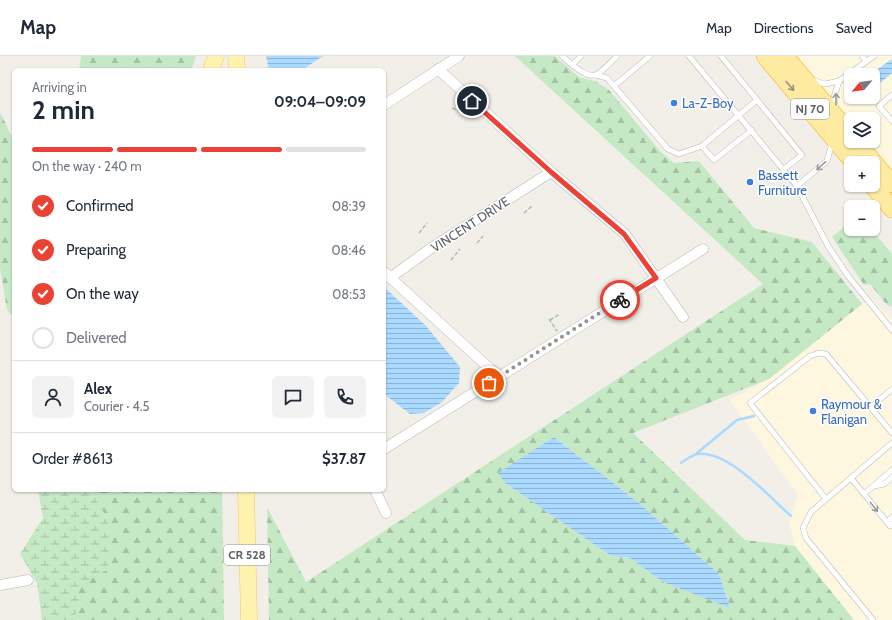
<!DOCTYPE html>
<html lang="en">
<head>
<meta charset="utf-8">
<style>
  :root { --surface:#fff; --page:#f2f2f3; --text:#1f2937; --muted:#747a83; --line:#e0e1e3; --accent:#ea4335 }
  body { margin:0; font-family:Cabin,sans-serif; background:var(--page); color:var(--text); height:100vh; display:flex; flex-direction:column; font-size:15px; white-space:nowrap }
  * { box-sizing:border-box; margin:0 }
  p { font-size:13px; color:var(--muted) }
  .icon { flex:none; width:22px; height:22px; fill:none; stroke:currentColor; stroke-width:2; stroke-linecap:round; stroke-linejoin:round }
  .map { position:relative; flex:1; overflow:hidden }
  .sheet { position:absolute; left:12px; top:12px; width:374px; height:424px; display:flex; flex-direction:column; background:var(--surface); border-radius:6px; box-shadow:0 1px 3px #0004 }
  .sheet>* { flex:none }
  .needle { width:26px; rotate:241deg }
  .fabs { position:absolute; left:844px; top:12px; display:grid; gap:8px }
  .fabs a { display:grid; place-items:center; width:36px; height:36px; border-radius:6px; background:var(--surface); box-shadow:0 1px 3px #0004; font-size:20px }
  .pin { position:absolute; display:grid; place-items:center; width:34px; height:34px; color:#fff; margin:-17px; border:2px solid #fff; border-radius:50%; box-shadow:0 1px 4px #0007 }
  .courier { position:absolute; display:grid; place-items:center; width:40px; height:40px; margin:-20px; border:3px solid #ea4335; border-radius:50%; background:#fff; color:#222; box-shadow:0 1px 5px #0007 }
  .headline em { font-style:normal; font-weight:700 }
  .headline div { display:flex; flex-direction:column-reverse }
  .headline { display:flex; align-items:center; justify-content:space-between; height:68px; padding:0 20px }
  h1 { font-size:26px; font-weight:700; line-height:30px }
  .bar { display:grid; grid-template-columns:repeat(4,1fr); gap:6px 4px; align-content:center; height:48px; padding:0 20px }
  .bar i { height:5px; border-radius:3px; background:var(--line) }
  .bar .on { background:var(--accent) }
  .bar p { grid-column:span 4 }
  .line { display:flex; align-items:center; gap:10px; padding:0 20px; border-top:1px solid var(--line) }
  .line div { flex:1 }
  .round { display:grid; place-items:center; flex:none; width:42px; height:42px; border-radius:6px; background:var(--page) }
  ol { padding:0 20px; list-style:none }
  li { display:flex; align-items:center; gap:12px; height:44px }
  li p { margin-inline-start:auto }
  li .icon { padding:4px; border-radius:50%; background:var(--accent); color:#fff; stroke-width:4 }
  li:last-child { color:var(--muted) }
  li i { width:22px; height:22px; border:2px solid var(--line); border-radius:50% }
  header { display:flex; align-items:center; gap:24px; box-sizing:border-box; height:56px; padding:0 20px; background:var(--surface); border-bottom:1px solid var(--line) }
  header strong { font-size:19px }
  nav { display:flex; gap:22px; margin-inline-start:auto; font-size:14px }
  .map>svg:first-child { display:block }
</style>
</head>
<body>
<header>
<strong>Map</strong>
<nav><a>Map</a><a>Directions</a><a>Saved</a></nav>
</header>
<div class="map">
<svg width="892" height="564" viewBox="0 0 892 564">
  <defs>
    <pattern id="forest-firs" width="22" height="20" patternUnits="userSpaceOnUse"><rect width="22" height="20" fill="#c5e8c5"/><path d="M5 1l3.5 6h-7zM16 11l3.5 6h-7z" fill="#a3c0a4"/></pattern>
    <pattern id="wetland-marsh" width="20" height="14" patternUnits="userSpaceOnUse"><rect width="20" height="14" fill="#c5e8c5"/><path d="M1 5h8M5 5V1M11 12h8M15 12V8" fill="none" stroke="#a3c0a4"/></pattern>
    <pattern id="water-rules" width="6" height="5" patternUnits="userSpaceOnUse"><rect width="6" height="5" fill="#aadaff"/><path d="M0 2.5h6" fill="none" stroke="#8eb4d2"/></pattern>
  </defs>
  <rect width="100%" height="100%" fill="#f1efe8"/>
  <g fill="#fef7e0" fill-rule="evenodd">
    <path d="M797,0H892V115L867,85H873V63H851V65ZM851,19H873V41H851Z"/>
    <polygon points="872,243 892,264 892,564 854,564 795,490 789,467 798,439 730,344 769,323 862,248"/>
  </g>
  <g fill="url(#forest-firs)" fill-rule="evenodd">
    <polygon points="81,0 196,0 191,14 79,14"/>
    <path d="M515,0H555L579,21L595,25L609,34L660,95L674,107L699,105L754,172L812,186L862,248L769,323L633,377L745,484L795,490L854,564H269L267,451L306,526L763,228ZM554,381L640,448L719,518L730,551L663,526L630,502L611,500L505,427L499,417Z"/>
    <polygon points="0,56 14,85 14,261 7,254 0,212"/>
    <polygon points="851,165 851,173 871,173 892,198 892,251 887,249 870,228 864,229 832,181"/>
    <polygon points="92,434 222,434 224,564 71,564 81,551 76,531 108,465"/>
  </g>
  <polygon fill="url(#wetland-marsh)" points="38,434 92,434 108,465 109,513 76,531 81,551 71,564 42,564 37,527 20,498 43,462"/>
  <g fill="url(#water-rules)">
    <polygon points="266,0 323,0 302,14 269,14"/>
    <polygon points="892,3 892,17 873,33 873,19 869,19"/>
    <polygon points="384,231 426,270 460,311 459,327 442,346 424,357 410,358 384,338"/>
    <polygon points="554,381 640,448 719,518 730,552 663,526 630,502 611,500 505,427 498,417"/>
  </g>
  <g fill="none" stroke-linecap="round" stroke-linejoin="round">
    <g stroke="#aadaff" stroke-width="2.5">
      <polyline points="697,397 737,364 754,360"/>
      <path d="M681,407C686,404 692,399 697,398C729,394 769,441 791,460"/>
    </g>
    <defs>
      <g id="service">
        <path d="M562,0C569,6 585,22 595,19C601,17 612,5 617,0"/>
        <polyline points="689,0 797,130 828,190 848,220 892,274"/>
        <polyline points="721,0 802,99 784,113"/>
        <polyline points="862,0 866,5"/>
        <polyline points="572,9 581,0"/>
        <polyline points="596,19 607,22 668,93 679,98 702,90 757,44"/>
        <polyline points="812,24 825,28 839,25 874,0"/>
        <polyline points="615,29 650,0"/>
        <polyline points="892,39 879,50 892,65"/>
        <polyline points="836,53 834,41 839,25"/>
        <polyline points="702,90 714,104 752,74"/>
        <polyline points="797,130 827,105 832,87"/>
        <polyline points="871,351 892,333"/>
        <polyline points="892,414 864,438 890,470 892,468"/>
        <polyline points="851,422 864,438"/>
        <polyline points="874,430 884,428 892,421"/>
        <polyline points="826,443 750,347 810,300 819,297 826,298 892,377"/>
        <polyline points="887,466 892,461"/>
        <polyline points="873,564 806,482 803,472 811,456 892,387"/>
      </g>
      <g id="minor">
        <polyline points="438,13 551,116 625,178 683,261"/>
        <polyline points="384,49 459,0"/>
        <polyline points="384,216 499,321"/>
        <polyline points="390,222 430,193 551,116"/>
        <polyline points="384,393 703,193"/>
        <polyline points="375,434 386,457"/>
        <polyline points="0,529 28,524"/>
      </g>
      <g id="primary">
        <polyline points="236,0 237,14"/>
        <polyline points="211,14 216,0"/>
        <polyline points="246,434 249,564"/>
      </g>
      <g id="trunk">
        <polyline points="765,0 854,107"/>
        <polyline points="785,0 851,79"/>
        <polyline points="856,85 892,128"/>
        <polyline points="872,129 892,153"/>
      </g>
    </defs>
    <use href="#service" stroke="#b5b8bc" stroke-width="6"/>
    <use href="#minor" stroke="#b5b8bc" stroke-width="11"/>
    <use href="#primary" stroke="#f2c960" stroke-width="17"/>
    <use href="#trunk" stroke="#f9ab00" stroke-width="18"/>
    <g stroke="#9cc7a9" stroke-width="1.5" stroke-dasharray="4 2" stroke-linecap="butt">
      <polyline points="452,52 463,56"/>
      <polyline points="524,157 532,150"/>
      <polyline points="419,177 427,167"/>
      <polyline points="477,187 483,180"/>
      <polyline points="451,204 460,193"/>
      <polyline points="549,263 557,275"/>
      <polyline points="550,264 560,258"/>
    </g>
    <use href="#service" stroke="#fff" stroke-width="5"/>
    <use href="#minor" stroke="#fff" stroke-width="10"/>
    <use href="#primary" stroke="#fff2af" stroke-width="16"/>
    <use href="#trunk" stroke="#feeaa1" stroke-width="17"/>
  </g>
  <defs><path id="oneway-shaft" d="M-6 0H5M1.5-3L5.5 0L1.5 3" fill="none" stroke-width="1.6" stroke-linecap="round" stroke-linejoin="round"/></defs>
  <use stroke="#97927c" href="#oneway-shaft" transform="translate(790 30) rotate(50)"/>
  <g stroke="#979a9d">
    <use href="#oneway-shaft" transform="translate(836 43) rotate(-90)"/>
    <use href="#oneway-shaft" transform="translate(821 110) rotate(137)"/>
    <use href="#oneway-shaft" transform="translate(874 451) rotate(51)"/>
  </g>
  <g fill="none" stroke-linecap="round" stroke-linejoin="round">
    <polyline stroke="#929495" stroke-width="4" stroke-dasharray="0 7.2" points="489,327 620,244"/>
    <polyline stroke="#ea4335" stroke-width="5" points="472,45 551,116 624,178 656,222 620,244"/>
  </g>
  <g fill="#3f7fe0" stroke="#fff" stroke-width="1.5">
    <circle cx="674" cy="47" r="4"/>
    <circle cx="750" cy="126" r="4"/>
    <circle cx="813" cy="355" r="4"/>
  </g>
  <g text-anchor="middle" stroke-width="3" stroke-linejoin="round" paint-order="stroke">
    <g fill="#fff" stroke="#8f9295" stroke-width="1">
      <rect x="791" y="43" width="38" height="20" rx="3"/>
      <rect x="224" y="489" width="46" height="20" rx="3"/>
    </g>
    <g font-size="12" font-weight="bold" fill="#5f6368">
      <text x="810" y="57">NJ 70</text>
      <text x="247" y="503">CR 528</text>
    </g>
    <g font-size="13" fill="#366cbe" stroke="#fff" text-anchor="start">
      <text x="682" y="52">La-Z-Boy</text>
      <text x="758" y="124">Bassett<tspan x="758" dy="15">Furniture</tspan></text>
      <text x="821" y="353">Raymour &amp;<tspan x="821" dy="15">Flanigan</tspan></text>
    </g>
    <g font-size="13" fill="#5f6368" stroke="#fff">
      <text transform="translate(470 168) rotate(-33)" y="5">VINCENT DRIVE</text>
    </g>
  </g>
</svg>
<div class="fabs">
<a><svg class="needle" viewBox="-14 -14 28 28"><path d="M0-13l5 13h-10z" fill="#e53935"/><path d="M0 13l5-13h-10z" fill="#747a83"/></svg></a>
<a><svg class="icon" aria-label="layers" viewBox="0 0 24 24"><path d="M12 4l9 5-9 5-9-5zM3 14l9 5 9-5"/></svg></a>
<a>+</a>
<a>−</a>
</div>
<div class="pin" style="left:489px;top:327px;background:#ea580c"><svg class="icon" aria-label="bag" viewBox="0 0 24 24"><path d="M5 8h14l-1 12H6zM9 8a3 3 0 0 1 6 0"/></svg></div>
<div class="pin" style="left:472px;top:45px;background:#1f2937"><svg class="icon" aria-label="home" viewBox="0 0 24 24"><path d="M3 11l9-7 9 7M6 9v11h12V9"/></svg></div>
<div class="courier" style="left:620px;top:244px"><svg class="icon" aria-label="bike" viewBox="0 0 24 24"><circle cx="6" cy="16" r="4"/><circle cx="18" cy="16" r="4"/><path d="M6 16l4-8h5l3 8M10 8l3 8H6M13 5h3"/></svg></div>
<section class="sheet">
<div class="headline"><div><h1>2 min</h1><p>Arriving in</p></div><em>09:04–09:09</em></div>
<div class="bar"><i class="on"></i><i class="on"></i><i class="on"></i><i></i><p>On the way · 240 m</p></div>
<ol>
<li><svg class="icon" aria-label="check" viewBox="0 0 24 24"><path d="M5 12l5 5 9-10"/></svg>Confirmed<p>08:39</p></li>
<li><svg class="icon" aria-label="check" viewBox="0 0 24 24"><path d="M5 12l5 5 9-10"/></svg>Preparing<p>08:46</p></li>
<li><svg class="icon" aria-label="check" viewBox="0 0 24 24"><path d="M5 12l5 5 9-10"/></svg>On the way<p>08:53</p></li>
<li><i></i>Delivered</li>
</ol>
<div class="line" style="height:72px"><a class="round"><svg class="icon" aria-label="person" viewBox="0 0 24 24"><circle cx="12" cy="8" r="4"/><path d="M4 21q1-7 8-7t8 7"/></svg></a><div><b>Alex</b><p>Courier · 4.5</p></div><a class="round"><svg class="icon" aria-label="chat" viewBox="0 0 24 24"><path d="M4 5h16v11H9l-5 4z"/></svg></a><a class="round"><svg class="icon" aria-label="phone" viewBox="0 0 24 24"><path d="M5 4h4l2 5-3 2q2 4 5 5l2-3 5 2v4C11 20 4 13 5 4z"/></svg></a></div>
<div class="line" style="height:52px"><div>Order #8613</div><b>$37.87</b></div>
</section>
</div>
</body>
</html>
